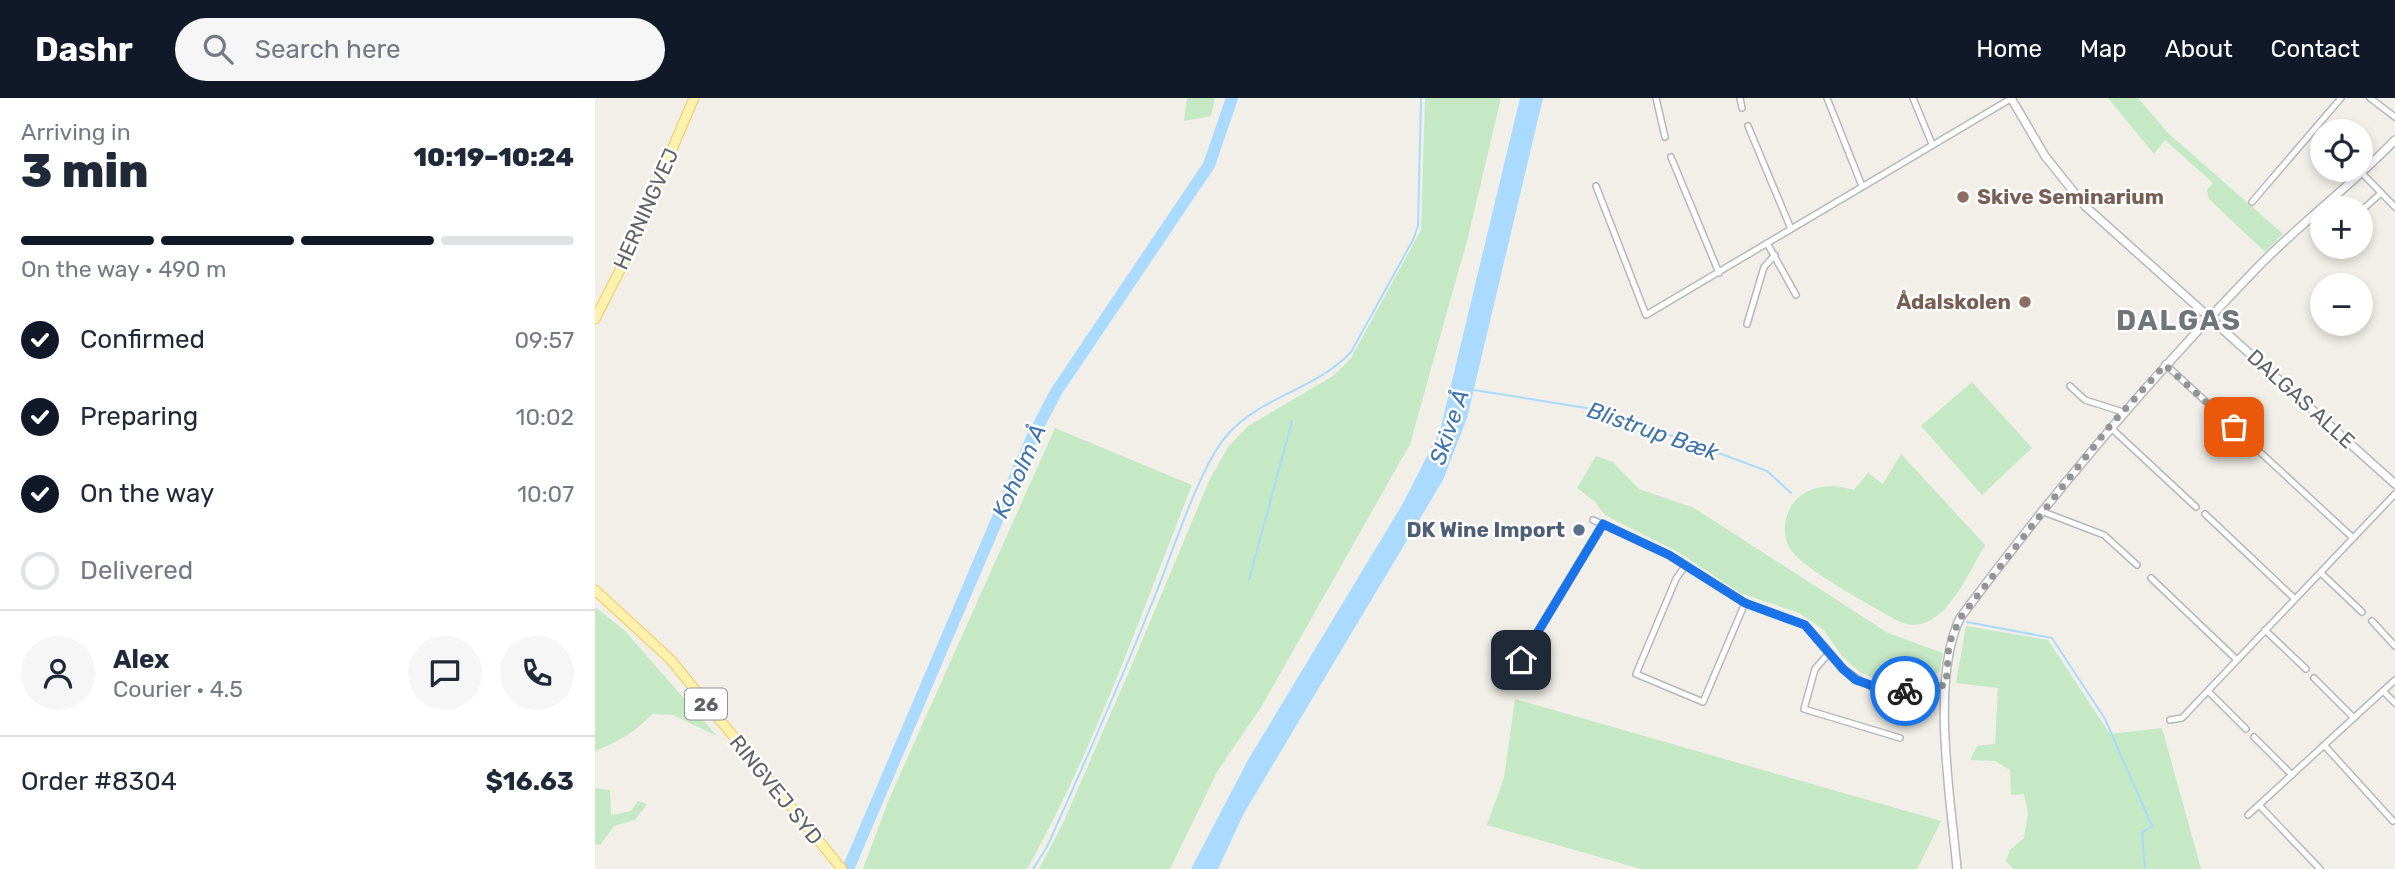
<!DOCTYPE html>
<html lang="en">
<head>
<meta charset="utf-8">
<style>
  :root { --surface:#fff; --page:#f6f6f7; --text:#1f2937; --muted:#747a83; --line:#e0e1e3; --accent:#111827 }
  body { margin:0; font-family:Rubik,sans-serif; background:var(--page); color:var(--text); height:100vh; display:flex; flex-direction:column; font-size:26px; white-space:nowrap }
  * { box-sizing:border-box; margin:0 }
  p { font-size:23px; color:var(--muted) }
  .icon { flex:none; width:38px; height:38px; fill:none; stroke:currentColor; stroke-width:2; stroke-linecap:round; stroke-linejoin:round }
  .map { position:relative; flex:1; overflow:hidden }
  .drawer { display:flex; flex-direction:column; background:var(--surface); width:595px }
  .drawer>* { flex:none }
  .fabs { position:absolute; left:1715px; top:21px; display:grid; gap:14px }
  .fabs a { display:grid; place-items:center; width:63px; height:63px; border-radius:50%; background:var(--surface); box-shadow:0 4px 10px #0003; font-size:35px }
  .pin { position:absolute; display:grid; place-items:center; width:60px; height:60px; color:#fff; margin:-30px; border-radius:14px; box-shadow:0 4px 10px #0006 }
  .courier { position:absolute; display:grid; place-items:center; width:70px; height:70px; margin:-35px; border:5px solid #1a73e8; border-radius:50%; background:#fff; color:#222; box-shadow:0 2px 9px #0007 }
  .overview em { font-style:normal; font-weight:800 }
  .overview div { display:flex; flex-direction:column-reverse }
  .overview { display:flex; align-items:center; justify-content:space-between; height:119px; padding:0 21px }
  h1 { font-size:46px; font-weight:800; line-height:52px }
  .bar { display:grid; grid-template-columns:repeat(4,1fr); gap:10px 7px; align-content:center; height:84px; padding:0 21px }
  .bar i { height:9px; border-radius:5px; background:var(--line) }
  .bar .selected { background:var(--accent) }
  .bar p { grid-column:span 4 }
  .line { display:flex; align-items:center; gap:18px; padding:0 21px; border-top:2px solid var(--line) }
  .line div { flex:1 }
  .round { display:grid; place-items:center; flex:none; width:74px; height:74px; border-radius:37px; background:var(--page) }
  ol { padding:0 21px; list-style:none }
  li { display:flex; align-items:center; gap:21px; height:77px }
  li p { margin-inline-start:auto }
  li .icon { padding:7px; border-radius:50%; background:var(--accent); color:#fff; stroke-width:4 }
  li:last-child { color:var(--muted) }
  li i { width:38px; height:38px; border:4px solid var(--line); border-radius:50% }
  header { display:flex; align-items:center; gap:42px; box-sizing:border-box; height:98px; padding:0 35px; background:var(--accent); color:#fff }
  header strong { font-size:33px }
  nav { display:flex; gap:38px; margin-inline-start:auto; font-size:24px }
  .search { width:490px; height:63px; background:var(--page); display:flex; align-items:center; gap:18px; box-sizing:border-box; padding:0 24px; border-radius:38px; color:var(--muted); font-size:26px }
  main { display:flex; flex:1; min-height:0 }
  .map>svg:first-child { display:block }
</style>
</head>
<body>
<header>
<strong>Dashr</strong>
<div class="search"><svg class="icon" aria-label="search" viewBox="0 0 24 24"><circle cx="10" cy="10" r="6"/><path d="M15 15l6 6"/></svg>Search here</div>
<nav><a>Home</a><a>Map</a><a>About</a><a>Contact</a></nav>
</header>
<main>
<section class="drawer">
<div class="overview"><div><h1>3 min</h1><p>Arriving in</p></div><em>10:19–10:24</em></div>
<div class="bar"><i class="selected"></i><i class="selected"></i><i class="selected"></i><i></i><p>On the way · 490 m</p></div>
<ol>
<li><svg class="icon" aria-label="check" viewBox="0 0 24 24"><path d="M5 12l5 5 9-10"/></svg>Confirmed<p>09:57</p></li>
<li><svg class="icon" aria-label="check" viewBox="0 0 24 24"><path d="M5 12l5 5 9-10"/></svg>Preparing<p>10:02</p></li>
<li><svg class="icon" aria-label="check" viewBox="0 0 24 24"><path d="M5 12l5 5 9-10"/></svg>On the way<p>10:07</p></li>
<li><i></i>Delivered</li>
</ol>
<div class="line" style="height:126px"><a class="round"><svg class="icon" aria-label="person" viewBox="0 0 24 24"><circle cx="12" cy="8" r="4"/><path d="M4 21q1-7 8-7t8 7"/></svg></a><div><b>Alex</b><p>Courier · 4.5</p></div><a class="round"><svg class="icon" aria-label="chat" viewBox="0 0 24 24"><path d="M4 5h16v11H9l-5 4z"/></svg></a><a class="round"><svg class="icon" aria-label="phone" viewBox="0 0 24 24"><path d="M5 4h4l2 5-3 2q2 4 5 5l2-3 5 2v4C11 20 4 13 5 4z"/></svg></a></div>
<div class="line" style="height:91px"><div>Order #8304</div><b>$16.63</b></div>
</section>
<div class="map">
<svg width="1800" height="771" viewBox="0 0 1800 771">
  <rect width="100%" height="100%" fill="#f1efe8"/>
  <g fill="#c5e8c5">
    <polygon points="592,0 620,0 616,18 589,23"/>
    <polygon points="830,0 906,0 873,139 815,346 668,606 622,674 575,771 444,771 468,725 536,569 614,383 633,349 653,328 738,278 756,260 826,132"/>
    <polygon points="1513,0 1543,0 1573,35 1688,136 1670,154 1614,101 1612,92 1618,85 1570,42 1559,56"/>
    <polygon points="1377,284 1437,350 1387,397 1326,328"/>
    <path d="M460,330L597,387C546,516 500,650 432,771H268L294,701Z"/>
    <path d="M1306,356L1390,447C1373,475 1347,541 1305,524C1281,510 1206,471 1194,449C1186,434 1190,411 1203,400C1219,386 1239,386 1259,392L1273,375L1288,386Z"/>
    <polygon points="1001,358 1018,364 1044,391 1099,410 1293,535 1348,555 1345,574 1314,584 1287,583 1266,575 1247,558 1228,531 1204,515 1145,495 1083,454 1010,417 999,403 982,390"/>
    <path d="M0,509L29,532L122,638L78,617L57,616C39,635 24,643 0,653Z"/>
    <polygon points="1371,528 1453,542 1515,636 1567,630 1606,771 1418,771 1411,763 1415,752 1429,740 1433,715 1429,696 1416,697 1415,672 1400,663 1375,662 1382,648 1400,646 1403,590 1361,585"/>
    <polygon points="920,601 1346,723 1322,771 1046,771 892,727 909,680"/>
    <polygon points="0,690 15,692 16,717 36,713 43,703 52,706 40,722 19,728 5,747 0,746"/>
  </g>
  <polygon fill="#aadaff" points="925,0 948,0 872,320 848,382 649,715 623,771 596,771 653,662 807,407 845,333"/>
  <g fill="none" stroke-linecap="round" stroke-linejoin="round">
    <g stroke="#aadaff" stroke-width="2">
      <polyline points="879,292 1010,313 1172,373 1196,395"/>
      <polyline points="654,482 697,323"/>
      <polyline points="1372,524 1457,540 1510,621 1557,728 1547,735 1550,771"/>
      <path d="M438,771L452,749C489,666 526,584 559,500C577,457 604,368 633,336C667,298 722,291 756,254L818,142L823,128L826,0"/>
    </g>
    <polyline stroke="#aadaff" stroke-width="12" points="253,771 437,340 461,294 614,67 637,0"/>
    <defs>
      <g id="minor">
        <polyline points="1061,0 1070,39"/>
        <polyline points="1145,0 1147,10"/>
        <polyline points="1232,0 1267,88"/>
        <polyline points="1318,0 1337,46"/>
        <polyline points="1775,0 1800,19"/>
        <polyline points="1153,28 1196,131"/>
        <polyline points="1076,59 1124,175"/>
        <polyline points="1766,74 1800,109"/>
        <polyline points="1001,88 1051,217 1417,0"/>
        <polyline points="1657,104 1746,0"/>
        <polyline points="1766,113 1786,95"/>
        <polyline points="1172,145 1201,197"/>
        <polyline points="1152,226 1169,169 1180,157"/>
        <polyline points="1570,266 1658,347"/>
        <polyline points="1475,288 1490,302 1528,314"/>
        <polyline points="1515,329 1601,409"/>
        <polyline points="1665,354 1758,440"/>
        <polyline points="1446,413 1509,437 1542,467"/>
        <polyline points="1610,416 1700,501"/>
        <polyline points="998,422 1074,457 1150,505 1210,527 1248,571 1276,589 1310,593 1351,587"/>
        <polyline points="1090,468 1081,481 1041,576 1108,604 1150,505"/>
        <polyline points="1726,475 1767,514"/>
        <polyline points="1556,480 1642,562"/>
        <polyline points="1777,523 1800,548"/>
        <polyline points="1670,532 1711,571"/>
        <polyline points="1234,555 1220,571 1209,611 1305,640"/>
        <polyline points="926,562 1008,426"/>
        <polyline points="1719,580 1759,620"/>
        <polyline points="1613,593 1651,631"/>
        <polyline points="1788,593 1800,605"/>
        <polyline points="1575,622 1587,620 1800,396"/>
        <polyline points="1659,639 1697,677"/>
        <polyline points="1729,647 1798,723"/>
        <polyline points="1664,707 1725,771"/>
        <polyline points="1653,717 1800,582"/>
      </g>
      <g id="tertiary">
        <polyline points="1416,0 1450,58 1490,108 1800,386"/>
        <path d="M1362,771C1356,701 1335,583 1365,520C1456,397 1554,282 1660,172C1704,126 1756,88 1800,42"/>
      </g>
      <g id="primary">
        <polyline points="0,221 28,166 99,0"/>
        <polyline points="0,492 75,561 247,771"/>
      </g>
    </defs>
    <use href="#minor" stroke="#b5b8bc" stroke-width="8"/>
    <use href="#tertiary" stroke="#b5b8bc" stroke-width="10"/>
    <use href="#primary" stroke="#f2c960" stroke-width="11"/>
    <use href="#minor" stroke="#fff" stroke-width="5"/>
    <use href="#tertiary" stroke="#fff" stroke-width="7"/>
    <use href="#primary" stroke="#fff2af" stroke-width="9"/>
  </g>
  <g fill="none" stroke-linecap="round" stroke-linejoin="round">
    <polyline stroke="#929495" stroke-width="7" stroke-dasharray="0 12.6" points="1310,593 1351,587 1354,546 1365,520 1515,328 1570,267 1639,329"/>
    <polyline stroke="#1a73e8" stroke-width="9" points="926,562 1008,426 1074,457 1150,505 1210,527 1248,571 1261,582 1293,593 1310,593"/>
  </g>
  <g fill="#8d6e63" stroke="#fff" stroke-width="2.5">
    <circle cx="1368" cy="99" r="7"/>
    <circle cx="1430" cy="204" r="7"/>
  </g>
  <circle fill="#5c6f8a" stroke="#fff" stroke-width="2.5" cx="984" cy="432" r="7"/>
  <g text-anchor="middle" stroke-width="5" stroke-linejoin="round" paint-order="stroke">
    <rect fill="#fff" stroke="#8f9295" stroke-width="2" x="90" y="590.5" width="42" height="31" rx="5"/>
    <g font-size="19" font-weight="bold" fill="#5f6368">
      <text x="111" y="613">26</text>
    </g>
    <g font-size="21" font-weight="bold" fill="#785e54" stroke="#fff" text-anchor="start">
      <text x="1382" y="106">Skive Seminarium</text>
      <text x="1416" y="211" text-anchor="end">Ådalskolen</text>
    </g>
    <g font-size="21" fill="#5f6368" stroke="#fff">
      <text transform="translate(51 111) rotate(-66)" y="7">HERNINGVEJ</text>
      <text transform="translate(1706 301) rotate(42)" y="7">DALGAS ALLE</text>
      <text transform="translate(181 692) rotate(51)" y="7">RINGVEJ SYD</text>
    </g>
    <g font-size="21" font-weight="bold" fill="#4e5e75" stroke="#fff" text-anchor="end">
      <text x="970" y="439">DK Wine Import</text>
    </g>
    <g font-size="23" font-style="italic" fill="#4174aa" stroke="#fff">
      <text transform="translate(854 329) rotate(-71)" y="8">Skive Å</text>
      <text transform="translate(1058 333) rotate(19)" y="8">Blistrup Bæk</text>
      <text transform="translate(424 373) rotate(-66)" y="8">Koholm Å</text>
    </g>
    <g font-size="28" font-weight="bold" letter-spacing="2" fill="#70757a" stroke="#fff">
      <text x="1584" y="232">DALGAS</text>
    </g>
  </g>
</svg>
<div class="fabs">
<a><svg class="icon" aria-label="locate" viewBox="0 0 24 24"><circle cx="12" cy="12" r="6"/><path d="M12 2v4M12 18v4M2 12h4M18 12h4"/></svg></a>
<a>+</a>
<a>−</a>
</div>
<div class="pin" style="left:1639px;top:329px;background:#ea580c"><svg class="icon" aria-label="bag" viewBox="0 0 24 24"><path d="M5 8h14l-1 12H6zM9 8a3 3 0 0 1 6 0"/></svg></div>
<div class="pin" style="left:926px;top:562px;background:#1f2937"><svg class="icon" aria-label="home" viewBox="0 0 24 24"><path d="M3 11l9-7 9 7M6 9v11h12V9"/></svg></div>
<div class="courier" style="left:1310px;top:593px"><svg class="icon" aria-label="bike" viewBox="0 0 24 24"><circle cx="6" cy="16" r="4"/><circle cx="18" cy="16" r="4"/><path d="M6 16l4-8h5l3 8M10 8l3 8H6M13 5h3"/></svg></div>
</div>
</main>
</body>
</html>
